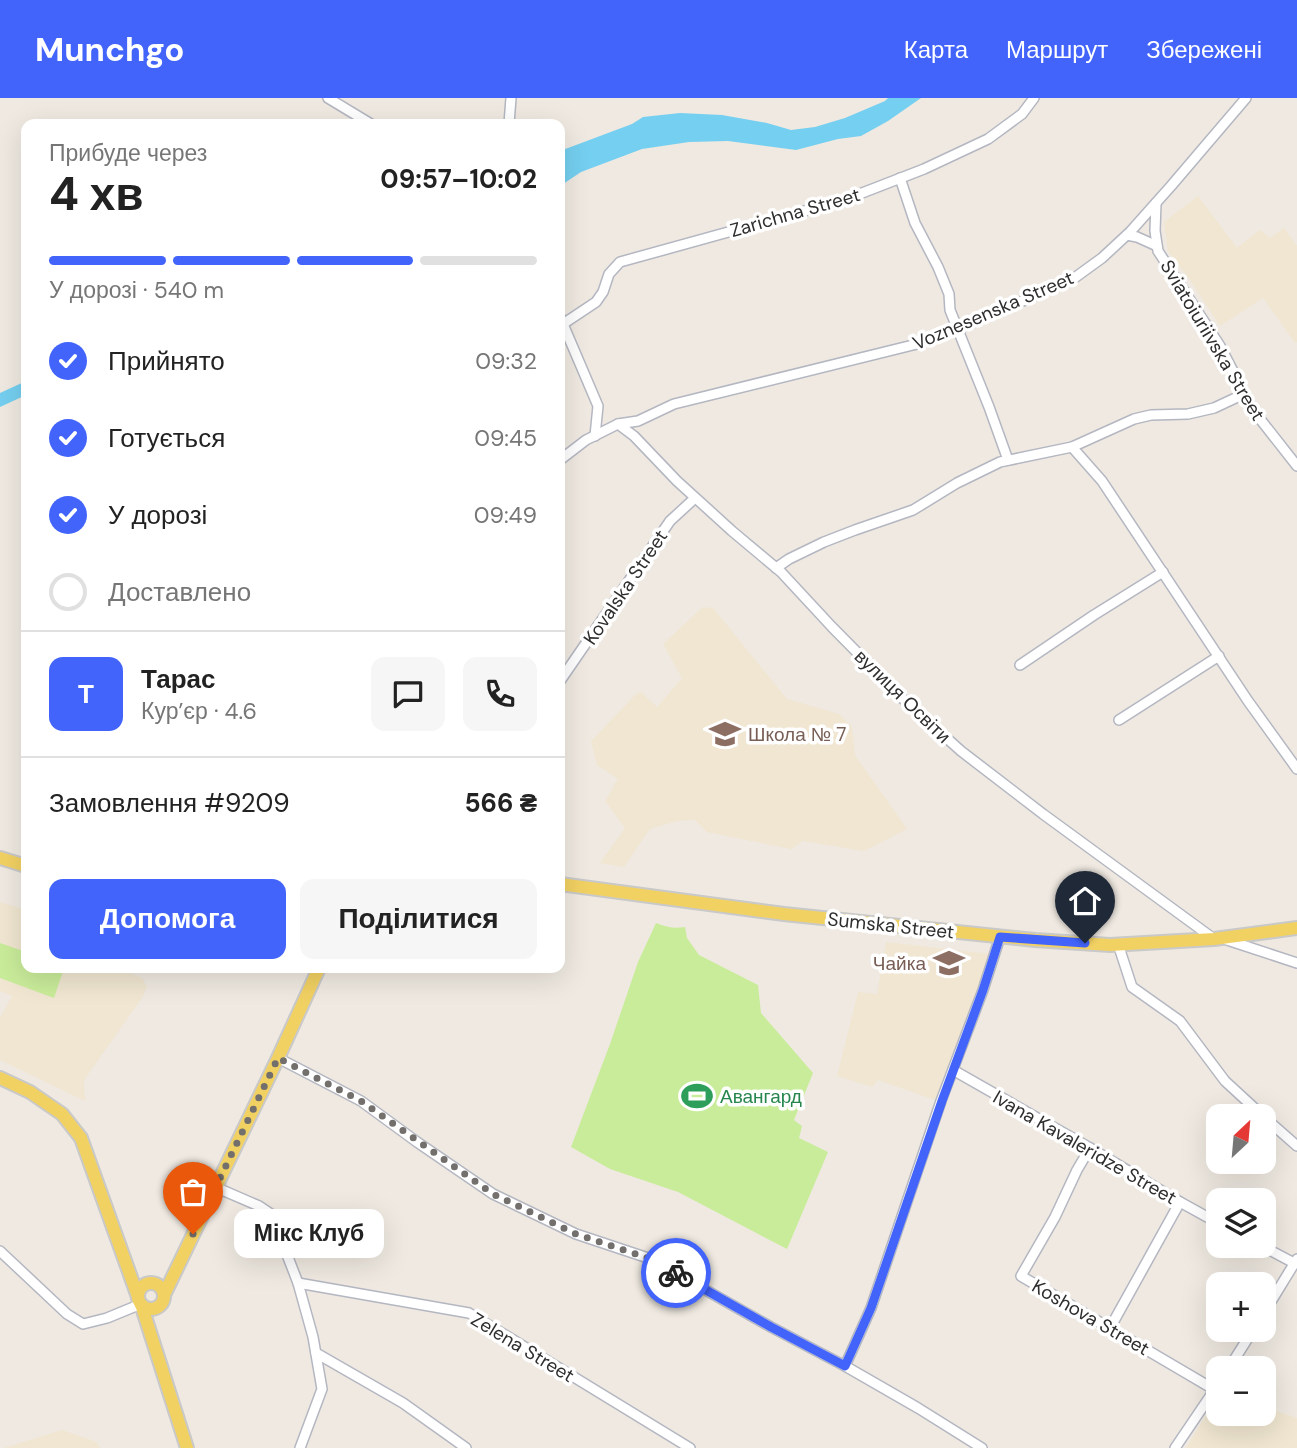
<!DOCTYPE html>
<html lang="uk">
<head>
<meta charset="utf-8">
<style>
  :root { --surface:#fff; --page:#f6f6f6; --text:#222; --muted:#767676; --line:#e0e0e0; --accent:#4264fb }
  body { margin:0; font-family:"DM Sans",sans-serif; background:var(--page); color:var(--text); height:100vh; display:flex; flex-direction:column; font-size:26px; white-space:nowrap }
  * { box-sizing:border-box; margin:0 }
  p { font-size:23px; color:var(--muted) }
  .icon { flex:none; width:38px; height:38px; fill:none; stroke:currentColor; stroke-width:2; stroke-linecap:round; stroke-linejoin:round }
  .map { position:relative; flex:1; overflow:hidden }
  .details { position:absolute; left:21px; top:21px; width:544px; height:854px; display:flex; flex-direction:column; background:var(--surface); border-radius:14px; box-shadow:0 7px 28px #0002 }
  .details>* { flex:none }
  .needle { width:46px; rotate:26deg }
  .buttons { position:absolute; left:1206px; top:1006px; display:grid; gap:14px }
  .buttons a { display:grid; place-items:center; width:70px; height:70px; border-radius:14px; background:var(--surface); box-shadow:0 7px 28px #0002; font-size:35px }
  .pin { position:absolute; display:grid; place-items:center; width:60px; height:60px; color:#fff; margin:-72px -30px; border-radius:50% 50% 50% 0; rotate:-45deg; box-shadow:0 0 7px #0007 }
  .pin .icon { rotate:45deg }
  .courier { position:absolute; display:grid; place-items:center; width:70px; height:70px; margin:-35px; border:5px solid #4264fb; border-radius:50%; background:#fff; color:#222; box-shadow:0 2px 9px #0007 }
  .bubble { position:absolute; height:49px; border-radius:14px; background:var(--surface); box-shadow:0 7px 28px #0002; font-size:23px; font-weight:700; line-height:49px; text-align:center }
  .head em { font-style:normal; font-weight:700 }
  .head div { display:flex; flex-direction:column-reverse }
  .head { display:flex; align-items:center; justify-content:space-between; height:119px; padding:0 28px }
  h1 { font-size:46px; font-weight:700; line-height:52px }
  .bar { display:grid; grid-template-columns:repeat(4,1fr); gap:10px 7px; align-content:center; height:84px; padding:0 28px }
  .bar i { height:9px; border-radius:5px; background:var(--line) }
  .bar .selected { background:var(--accent) }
  .bar p { grid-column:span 4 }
  .line { display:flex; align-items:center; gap:18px; padding:0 28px; border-top:2px solid var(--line) }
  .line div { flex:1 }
  .round { display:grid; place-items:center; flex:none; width:74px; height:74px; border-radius:14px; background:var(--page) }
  ol { padding:0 28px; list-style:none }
  li { display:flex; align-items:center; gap:21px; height:77px }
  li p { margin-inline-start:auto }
  li .icon { padding:7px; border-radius:50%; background:var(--accent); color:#fff; stroke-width:4 }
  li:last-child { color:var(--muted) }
  li i { width:38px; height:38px; border:4px solid var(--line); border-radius:50% }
  .primary-button { display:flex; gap:14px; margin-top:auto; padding:14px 28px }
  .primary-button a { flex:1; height:80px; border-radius:14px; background:var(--accent); color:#fff; font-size:28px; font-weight:700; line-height:80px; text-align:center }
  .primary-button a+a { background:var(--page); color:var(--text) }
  header { display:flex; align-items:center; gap:42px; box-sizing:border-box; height:98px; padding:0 35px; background:var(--accent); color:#fff }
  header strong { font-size:33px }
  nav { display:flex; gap:38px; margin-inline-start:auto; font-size:24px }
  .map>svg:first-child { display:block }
</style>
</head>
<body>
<header>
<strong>Munchgo</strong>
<nav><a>Карта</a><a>Маршрут</a><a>Збережені</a></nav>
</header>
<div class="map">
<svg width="1297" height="1350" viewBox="0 0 1297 1350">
  <rect width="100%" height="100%" fill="#efe9e1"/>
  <g fill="#f0e6d1">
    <polygon points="1198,98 1237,150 1260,132 1270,140 1284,130 1297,148 1297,244 1295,245 1263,200 1220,228 1190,182 1168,153 1164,124"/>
    <polygon points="703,509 713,510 787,601 839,616 852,629 855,657 907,731 864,753 803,743 791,751 707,734 695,722 677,723 650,731 624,769 600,765 625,730 605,703 618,681 597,667 591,643 636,596 641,594 657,609 682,580 663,546"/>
    <polygon points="0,804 26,812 26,870 126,870 125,873 142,880 147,889 142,900 84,982 85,1003 0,962 0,920 12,898 0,893"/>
    <polygon points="886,844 991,856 935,1002 878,982 872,989 837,978 858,894 877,896"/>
    <polygon points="1218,1298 1218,1316 1264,1316 1264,1309 1297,1320 1297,1350 1186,1350"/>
    <polygon points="62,1332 97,1344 100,1350 4,1350"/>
  </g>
  <g fill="#c9ec9a">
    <path d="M656,825C666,829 675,831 685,829L687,840L699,857L758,887L761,915L813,975L794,1022L802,1028L799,1040L828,1054L787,1151L678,1094L610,1071L571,1049L610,946L638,864Z"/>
    <polygon points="0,845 26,854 26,870 64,870 54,900 0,880"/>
  </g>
  <g fill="#75cff0">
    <polygon points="888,0 921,0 888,23 861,38 838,41 796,52 728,43 689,44 642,51 581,74 560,88 560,53 632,26 643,19 680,15 722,17 767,25 791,32 815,29 845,20 885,3"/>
    <polygon points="26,283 26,297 0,309 0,295"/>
  </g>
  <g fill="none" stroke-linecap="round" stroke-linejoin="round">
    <defs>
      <g id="minor">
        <polyline points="328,0 371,26"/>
        <polyline points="509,26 511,0"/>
        <polyline points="900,80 915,125 938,169 949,196 950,212 989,309 1008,362"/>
        <polyline points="1156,105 1155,133 1158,153 1220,248 1253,312 1297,368"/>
        <polyline points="1127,137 1137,139 1157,148"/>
        <polyline points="560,219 598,308 595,338"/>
        <polyline points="563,226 596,204 603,194 609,176 620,164 844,102 924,71 988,41 1022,16 1034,0"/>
        <polyline points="618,326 634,338 677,383 732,433 781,474 832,529 902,600 961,653 1043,716 1214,841"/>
        <polyline points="1072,349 1102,383 1248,603 1297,671"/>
        <polyline points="560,362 586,342 618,326 638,323 674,306 917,246 963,229 1073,181 1102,160 1130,134 1171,88 1246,0"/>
        <polyline points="776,470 789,461 824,444 855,432 913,412 957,385 1000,364 1072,349 1134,321 1151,317 1188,316 1214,310 1244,296"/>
        <polyline points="1020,567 1094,517 1163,474"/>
        <polyline points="560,583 670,423 695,400"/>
        <polyline points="1119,622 1219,558"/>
        <polyline points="1224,841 1297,865"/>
        <polyline points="1118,846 1132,889 1180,923 1225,983 1263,1018"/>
        <polyline points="278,960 361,1003 417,1044 493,1096 576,1136 651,1161 771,1229 845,1268 918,1310 982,1350"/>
        <polyline points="953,972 1090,1050 1180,1104 1218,1125"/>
        <polyline points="1264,1019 1297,1048"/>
        <polyline points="1090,1050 1077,1072 1055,1119 1021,1178 1215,1292"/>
        <polyline points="215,1089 259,1108 274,1118 279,1136 298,1185 313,1239 322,1291 300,1350"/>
        <polyline points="1262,1148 1294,1165"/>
        <polyline points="0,1153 67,1216 83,1226 107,1220 141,1206"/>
        <polyline points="298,1185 469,1215 690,1350"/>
        <polyline points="1264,1215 1297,1161"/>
        <polyline points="1110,1230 1180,1104"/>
        <polyline points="316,1255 403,1305 466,1350"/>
        <polyline points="845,1268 871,1210 941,1003 983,892 1000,839"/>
        <polyline points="1229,1270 1253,1232"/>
        <polyline points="1175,1350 1217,1288"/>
      </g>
      <g id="major">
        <polyline points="0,760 26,768"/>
        <polyline points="560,786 784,816 1035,842 1110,847 1214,841 1297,830"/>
        <polyline points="0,980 30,994 62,1016 81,1040 138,1199"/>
        <circle cx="151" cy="1198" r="13"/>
        <polyline points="164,1197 278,960 319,870"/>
        <polyline points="141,1206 187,1350"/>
      </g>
    </defs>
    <use href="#minor" stroke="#b4b7c1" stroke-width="12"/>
    <use href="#major" stroke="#c9c9c9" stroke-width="16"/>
    <use href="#minor" stroke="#fff" stroke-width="9"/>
    <use href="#major" stroke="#f2d163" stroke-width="12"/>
  </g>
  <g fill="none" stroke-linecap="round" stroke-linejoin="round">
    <polyline stroke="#726f6d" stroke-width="7" stroke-dasharray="0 12.6" points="193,1136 278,960 361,1003 493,1096 576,1136 651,1161 676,1175"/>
    <polyline stroke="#4264fb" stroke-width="9" points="676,1175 771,1229 845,1268 871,1210 942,1003 983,892 1000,839 1085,845"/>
  </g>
  <defs>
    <symbol id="school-bare" viewBox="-9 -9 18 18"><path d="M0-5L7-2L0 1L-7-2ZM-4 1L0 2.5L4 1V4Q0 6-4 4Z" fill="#8d6e63" stroke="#fff" stroke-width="2.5" paint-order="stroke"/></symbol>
    <symbol id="stadium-bare" viewBox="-9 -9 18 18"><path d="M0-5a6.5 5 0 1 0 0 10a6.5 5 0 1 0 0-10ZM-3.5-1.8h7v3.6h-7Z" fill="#2e9e5b" stroke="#fff" stroke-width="2.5" paint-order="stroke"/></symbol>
  </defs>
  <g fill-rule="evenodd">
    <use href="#school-bare" x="703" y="614" width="44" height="44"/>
    <use href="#school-bare" x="927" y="843" width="44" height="44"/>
    <use href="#stadium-bare" x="675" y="976" width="44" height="44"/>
  </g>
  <g text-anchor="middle" stroke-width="7" stroke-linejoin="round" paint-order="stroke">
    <g font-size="19" fill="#2e2e2e" stroke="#fff">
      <text transform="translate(795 114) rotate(-16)" y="7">Zarichna Street</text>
      <text transform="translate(993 212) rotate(-23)" y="7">Voznesenska Street</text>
      <text transform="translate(1213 242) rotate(59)" y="7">Sviatoiuriivska Street</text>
      <text transform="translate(625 489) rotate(-56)" y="7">Kovalska Street</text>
      <text transform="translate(903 598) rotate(44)" y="7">вулиця Освіти</text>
      <text transform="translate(891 827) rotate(6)" y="7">Sumska Street</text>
      <text transform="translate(1085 1049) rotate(30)" y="7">Ivana Kavaleridze Street</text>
      <text transform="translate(1091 1219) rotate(30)" y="7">Koshova Street</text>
      <text transform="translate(523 1249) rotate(31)" y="7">Zelena Street</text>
    </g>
    <g font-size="19" fill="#785e54" stroke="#fff" text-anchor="start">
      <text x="748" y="643">Школа № 7</text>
      <text x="926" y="872" text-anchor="end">Чайка</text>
    </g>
    <g font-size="19" fill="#27864d" stroke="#fff" text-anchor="start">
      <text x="720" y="1005">Авангард</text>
    </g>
  </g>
</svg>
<div class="buttons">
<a><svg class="needle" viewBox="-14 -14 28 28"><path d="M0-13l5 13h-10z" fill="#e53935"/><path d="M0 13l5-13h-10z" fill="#767676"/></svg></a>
<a><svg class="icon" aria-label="layers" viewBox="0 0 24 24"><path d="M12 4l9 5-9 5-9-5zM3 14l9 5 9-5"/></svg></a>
<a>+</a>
<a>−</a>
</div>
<div class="pin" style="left:193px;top:1136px;background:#ea580c"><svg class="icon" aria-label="bag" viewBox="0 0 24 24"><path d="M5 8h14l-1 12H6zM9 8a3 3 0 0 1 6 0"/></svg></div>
<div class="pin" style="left:1085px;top:845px;background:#1f2937"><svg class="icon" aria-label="home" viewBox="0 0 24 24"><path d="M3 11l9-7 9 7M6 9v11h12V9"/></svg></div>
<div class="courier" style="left:676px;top:1175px"><svg class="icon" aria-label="bike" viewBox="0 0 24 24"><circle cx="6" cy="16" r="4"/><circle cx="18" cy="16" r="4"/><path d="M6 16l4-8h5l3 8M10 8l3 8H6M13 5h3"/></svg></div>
<div class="bubble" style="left:234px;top:1111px;width:150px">Мікс Клуб</div>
<section class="details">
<div class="head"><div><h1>4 хв</h1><p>Прибуде через</p></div><em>09:57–10:02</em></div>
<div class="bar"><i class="selected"></i><i class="selected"></i><i class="selected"></i><i></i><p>У дорозі · 540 m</p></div>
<ol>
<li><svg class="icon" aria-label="check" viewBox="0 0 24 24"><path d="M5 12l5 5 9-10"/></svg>Прийнято<p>09:32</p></li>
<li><svg class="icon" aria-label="check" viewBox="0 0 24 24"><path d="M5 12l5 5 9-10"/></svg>Готується<p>09:45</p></li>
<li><svg class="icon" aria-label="check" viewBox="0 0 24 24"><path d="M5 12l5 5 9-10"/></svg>У дорозі<p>09:49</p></li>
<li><i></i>Доставлено</li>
</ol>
<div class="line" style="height:126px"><b class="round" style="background:var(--accent);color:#fff">Т</b><div><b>Тарас</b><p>Кур’єр · 4.6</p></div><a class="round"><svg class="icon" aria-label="chat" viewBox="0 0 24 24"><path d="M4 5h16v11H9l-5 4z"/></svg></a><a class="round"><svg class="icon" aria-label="phone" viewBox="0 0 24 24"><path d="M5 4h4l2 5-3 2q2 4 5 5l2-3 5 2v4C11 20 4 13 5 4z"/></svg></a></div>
<div class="line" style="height:91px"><div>Замовлення #9209</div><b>566 ₴</b></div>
<div class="primary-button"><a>Допомога</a><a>Поділитися</a></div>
</section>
</div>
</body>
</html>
